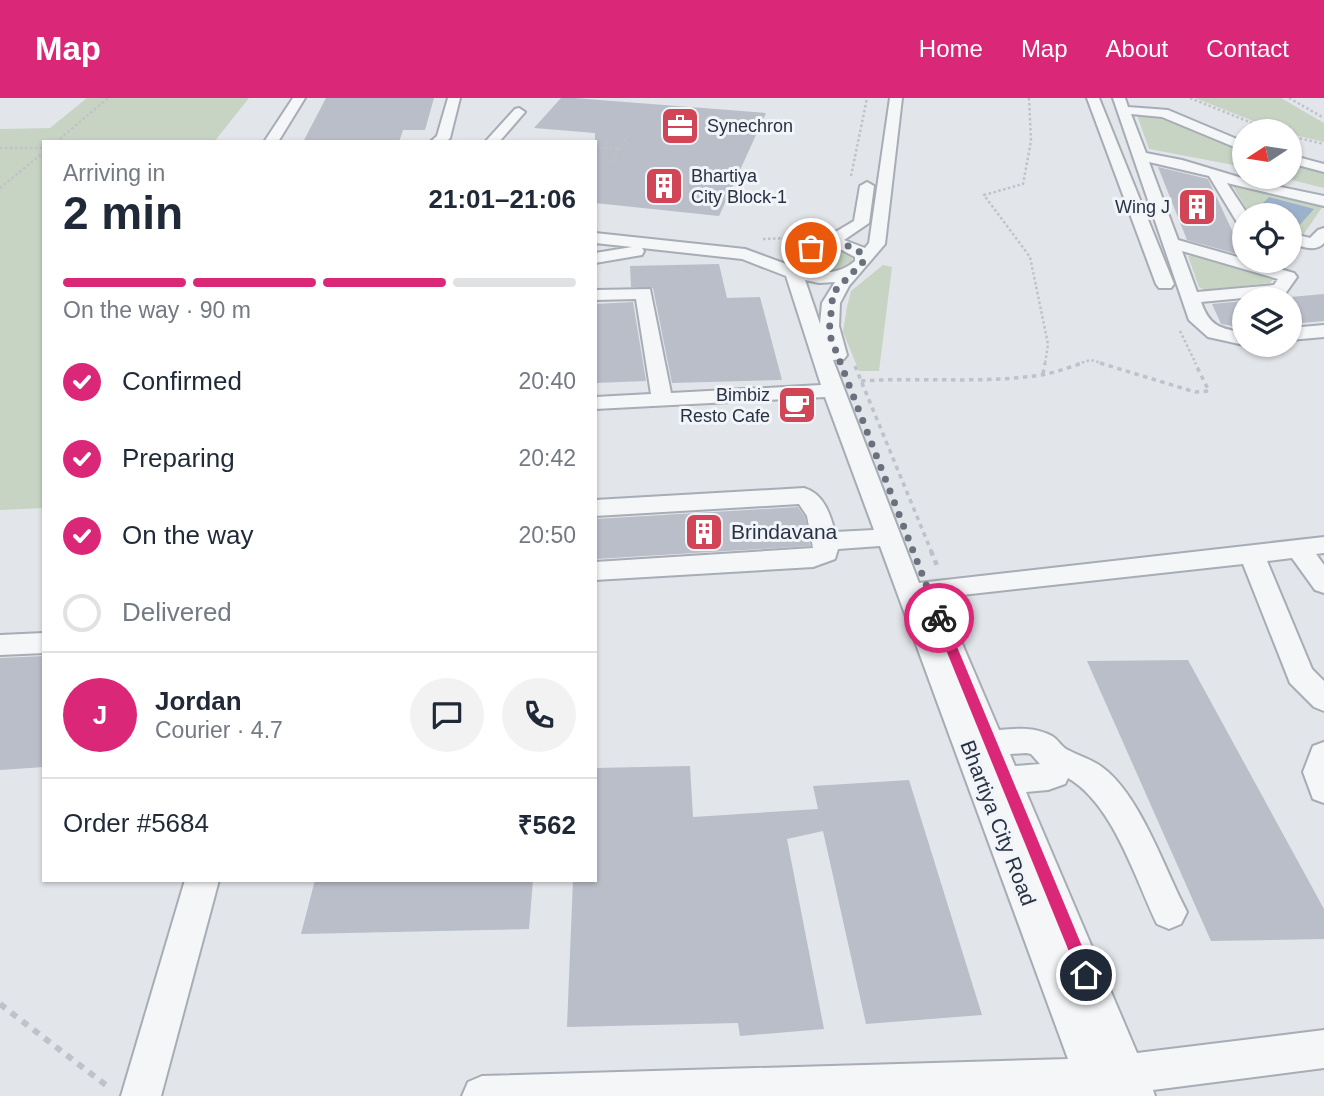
<!DOCTYPE html>
<html lang="en">
<head>
<meta charset="utf-8">
<style>
  :root { --surface:#fff; --page:#f2f2f3; --text:#1f2937; --muted:#747a83; --line:#e0e1e3; --accent:#db2777 }
  body { margin:0; font-family:Helvetica,sans-serif; background:var(--page); color:var(--text); height:100vh; display:flex; flex-direction:column; font-size:26px; white-space:nowrap }
  * { box-sizing:border-box; margin:0 }
  p { font-size:23px; color:var(--muted) }
  .icon { flex:none; width:38px; height:38px; fill:none; stroke:currentColor; stroke-width:2; stroke-linecap:round; stroke-linejoin:round }
  .map { position:relative; flex:1; overflow:hidden }
  .drawer { position:absolute; left:42px; top:42px; width:555px; height:742px; display:flex; flex-direction:column; background:var(--surface); border-radius:0px; box-shadow:0 2px 5px #0004 }
  .drawer>* { flex:none }
  .needle { width:46px; rotate:258deg }
  .tools { position:absolute; left:1232px; top:21px; display:grid; gap:14px }
  .tools a { display:grid; place-items:center; width:70px; height:70px; border-radius:50%; background:var(--surface); box-shadow:0 2px 5px #0004; font-size:35px }
  .pin { position:absolute; display:grid; place-items:center; width:60px; height:60px; color:#fff; margin:-30px; border:4px solid #fff; border-radius:50%; box-shadow:0 2px 7px #0007 }
  .courier { position:absolute; display:grid; place-items:center; width:70px; height:70px; margin:-35px; border:5px solid #db2777; border-radius:50%; background:#fff; color:#222; box-shadow:0 2px 9px #0007 }
  .headline em { font-style:normal; font-weight:700 }
  .headline div { display:flex; flex-direction:column-reverse }
  .headline { display:flex; align-items:center; justify-content:space-between; height:119px; padding:0 21px }
  h1 { font-size:46px; font-weight:700; line-height:52px }
  .bar { display:grid; grid-template-columns:repeat(4,1fr); gap:10px 7px; align-content:center; height:84px; padding:0 21px }
  .bar i { height:9px; border-radius:5px; background:var(--line) }
  .bar .on { background:var(--accent) }
  .bar p { grid-column:span 4 }
  .line { display:flex; align-items:center; gap:18px; padding:0 21px; border-top:2px solid var(--line) }
  .line div { flex:1 }
  .round { display:grid; place-items:center; flex:none; width:74px; height:74px; border-radius:37px; background:var(--page) }
  ol { padding:0 21px; list-style:none }
  li { display:flex; align-items:center; gap:21px; height:77px }
  li p { margin-inline-start:auto }
  li .icon { padding:7px; border-radius:50%; background:var(--accent); color:#fff; stroke-width:4 }
  li:last-child { color:var(--muted) }
  li i { width:38px; height:38px; border:4px solid var(--line); border-radius:50% }
  header { display:flex; align-items:center; gap:42px; box-sizing:border-box; height:98px; padding:0 35px; background:var(--accent); color:#fff }
  header strong { font-size:33px }
  nav { display:flex; gap:38px; margin-inline-start:auto; font-size:24px }
  .map>svg:first-child { display:block }
</style>
</head>
<body>
<header>
<strong>Map</strong>
<nav><a>Home</a><a>Map</a><a>About</a><a>Contact</a></nav>
</header>
<div class="map">
<svg width="1324" height="998" viewBox="0 0 1324 998">
  <rect width="100%" height="100%" fill="#e2e5ea"/>
  <g fill="#c7d4c3">
    <polygon points="87,0 249,0 214,44 44,44 44,410 0,412 0,31 50,30"/>
    <polygon points="1195,0 1281,0 1324,25 1324,44 1290,36 1290,33 1278,33"/>
    <polygon points="1137,17 1167,19 1244,51 1244,69 1149,51"/>
    <polygon points="1290,63 1324,72 1324,90 1280,79 1290,79"/>
    <polygon points="1231,85 1323,108 1301,140 1290,137 1290,117 1250,117"/>
    <path d="M834,149L853,154L852,163C837,173 814,180 799,166L809,156Z"/>
    <polygon points="1198,156 1274,180 1270,185 1205,192 1199,189 1188,158"/>
    <polygon points="883,167 892,169 879,273 859,273 843,234 847,209 851,193"/>
  </g>
  <polygon fill="#9cb1cb" points="1269,99 1314,111 1296,131 1290,129 1290,117 1278,117 1284,111 1263,105"/>
  <g fill="#b9bec8">
    <polygon points="326,0 434,0 425,32 403,32 399,44 303,44"/>
    <polygon points="561,0 574,0 766,15 719,118 595,105 595,35 534,30"/>
    <polygon points="1158,69 1208,81 1244,158 1187,142"/>
    <polygon points="719,166 727,200 760,199 782,282 672,285 653,190 631,189 630,168"/>
    <polygon points="1324,196 1324,223 1290,226 1290,199"/>
    <polygon points="1244,203 1244,230 1221,226 1212,206"/>
    <polygon points="633,204 646,283 595,285 595,206"/>
    <polygon points="798,409 805,419 810,448 595,461 595,421"/>
    <polygon points="44,558 44,669 0,672 0,560"/>
    <polygon points="1188,562 1324,811 1324,841 1211,843 1087,563"/>
    <polygon points="690,668 693,719 818,711 813,688 909,682 982,917 866,926 823,733 787,741 824,931 740,938 738,925 567,929 573,782 595,782 595,670"/>
    <polygon points="315,782 533,782 529,831 301,836"/>
  </g>
  <g fill="none" stroke-linecap="round" stroke-linejoin="round">
    <defs>
      <g id="minor">
        <polygon points="293,0 305,0 278,44 264,44"/>
        <polygon points="448,0 460,0 450,40 446,44 430,44 437,38"/>
        <path d="M890,0H902L885,146L849,188L840,205L839,228L847,257L844,261L833,262L919,485L1324,439V455L1316,456L1324,467V495L1315,492L1292,460L1267,463L1312,571L1324,583V613L1314,609L1290,585L1243,466L926,501L931,514L939,512L949,515L952,522L999,632C1017,630 1036,629 1052,638C1059,642 1061,649 1068,652C1079,658 1091,661 1102,669C1137,694 1162,763 1181,802L1187,814L1181,826L1169,831L1157,826C1135,780 1113,706 1068,680L1065,686L1048,692L1026,694L1137,955L1324,932V970L1153,992L1155,998H462L468,984L482,978L1068,961L880,448L838,451L835,461L813,469L595,482V464L813,450L807,418L799,406L595,418V402L804,390C824,396 830,416 835,434L874,432L825,299L595,311V299L651,296L636,201L595,202V192L650,191L671,295L821,287L786,178L742,161L642,150L644,153L642,157L595,165V155L632,149L595,145V135L745,151L786,166C788,149 809,147 822,141C833,136 843,129 854,123L860,88L867,84L874,88L869,125L844,142L865,150L869,145ZM838,150L855,159V163C839,177 822,175 803,172L802,163C813,154 824,150 838,150ZM805,182L819,185L835,184L822,205L820,226ZM1026,655L1031,656L1040,666L1015,668L1010,656Z"/>
        <polygon points="1087,0 1099,0 1174,186 1171,190 1159,190 1156,186"/>
        <path d="M1113,0H1125L1128,9L1168,12L1244,44V53L1162,19L1131,16L1146,55L1182,62L1252,83L1324,98V108L1227,85L1248,117H1244V128L1238,126L1209,78L1149,64L1178,142L1294,175L1297,179L1285,196L1201,204C1210,229 1220,230 1244,235V247L1208,239L1189,222ZM1182,153L1278,181L1274,187L1197,194Z"/>
        <polygon points="519,10 525,14 499,44 485,44 515,11"/>
        <polygon points="1290,57 1324,66 1324,74 1290,65"/>
        <path d="M1324,130V145C1315,155 1302,148 1290,145V135L1310,140L1318,132Z"/>
        <polygon points="1324,227 1324,239 1290,242 1290,230"/>
        <polygon points="44,535 44,555 0,557 0,537"/>
        <polygon points="1324,644 1324,705 1313,701 1303,674 1313,648"/>
        <polygon points="185,782 219,782 161,998 121,998"/>
      </g>
    </defs>
    <use href="#minor" stroke="#a7acb5" stroke-width="4"/>
    <g stroke="#bfc3c9" stroke-width="2.5" stroke-dasharray="2.5 2.5" stroke-linecap="butt">
      <polyline points="1029,0 1031,43 1023,86 984,97 1030,159 1048,246 1045,266"/>
      <polyline points="1190,0 1272,33"/>
      <polyline points="1289,0 1324,20"/>
      <polyline points="1290,38 1324,46"/>
      <polyline points="516,43 529,44"/>
      <polyline points="56,44 108,0"/>
      <polyline points="595,49 619,51"/>
      <polyline points="0,50 44,50"/>
      <polyline points="610,64 627,38"/>
      <polyline points="851,78 867,0"/>
      <polyline points="0,90 44,54"/>
      <polyline points="763,141 789,140"/>
      <polyline points="1180,233 1196,266"/>
      <polyline points="1077,266 1091,262 1105,266"/>
    </g>
    <g stroke="#bfc3c9" stroke-width="3.5" stroke-dasharray="4.5 4.5" stroke-linecap="butt">
      <polyline points="1100,265 1195,294 1209,293 1195,265"/>
      <polyline points="855,268 932,455"/>
      <polyline points="1043,276 1045,265"/>
      <path d="M861,283C921,279 981,286 1041,277C1055,275 1069,269 1083,265"/>
    </g>
    <polyline stroke="#bfc3c9" stroke-width="4.5" stroke-dasharray="5 5" stroke-linecap="butt" points="931,453 938,470"/>
    <polyline stroke="#bfc3c9" stroke-width="6" stroke-dasharray="7 7" stroke-linecap="butt" points="0,906 111,991"/>
    <use href="#minor" fill="#f4f6f8" fill-rule="evenodd"/>
  </g>
  <polygon fill="#db2777" points="939,515 945,520 1094,877 1092,883 1086,885 1081,883 933,520"/>
  <g fill="none" stroke-linecap="round" stroke-linejoin="round">
    <path stroke="#6a717d" stroke-width="7" stroke-dasharray="0 12.6" d="M811,150C829,144 849,143 863,157V164L833,195L829,235L939,520"/>
  </g>
  <defs>
    <symbol id="office-square" viewBox="-11 -11 22 22"><rect x="-9" y="-9" width="18" height="18" rx="4" fill="#d14556" stroke="#f1f4f8"/><path d="M-6-3h4V-5.5h4V-3h4V5H-6ZM-1-4.5V-3h2v-1.5ZM-6 0V1H6V0Z" fill="#fff"/></symbol>
    <symbol id="building-square" viewBox="-11 -11 22 22"><rect x="-9" y="-9" width="18" height="18" rx="4" fill="#d14556" stroke="#f1f4f8"/><path d="M-4-6H4V6H1V3H-1V6H-4ZM-2.5-4.3h1.7v1.8h-1.7ZM.8-4.3h1.7v1.8H.8ZM-2.5-1h1.7V.8h-1.7ZM.8-1h1.7V.8H.8Z" fill="#fff"/></symbol>
    <symbol id="cafe-square" viewBox="-11 -11 22 22"><rect x="-9" y="-9" width="18" height="18" rx="4" fill="#d14556" stroke="#f1f4f8"/><path d="M-5.5-4.5H6V0H3Q3 3.5 0 3.5H-2.5Q-5.5 3.5-5.5 0ZM3-3.2v2h1.7v-2ZM-6 4.5H4V6H-6Z" fill="#fff"/></symbol>
  </defs>
  <g fill-rule="evenodd">
    <use href="#office-square" x="658" y="6" width="44" height="44"/>
    <use href="#building-square" x="642" y="66" width="44" height="44"/>
    <use href="#building-square" x="1175" y="87" width="44" height="44"/>
    <use href="#cafe-square" x="775" y="285" width="44" height="44"/>
    <use href="#building-square" x="682" y="412" width="44" height="44"/>
  </g>
  <g text-anchor="middle" stroke-width="6" stroke-linejoin="round" paint-order="stroke">
    <g font-size="18" fill="#293243" stroke="#f1f4f8" text-anchor="start">
      <text x="707" y="34">Synechron</text>
      <text x="691" y="84">Bhartiya<tspan x="691" dy="21">City Block-1</tspan></text>
      <text x="1170" y="115" text-anchor="end">Wing J</text>
      <text x="770" y="303" text-anchor="end">Bimbiz<tspan x="770" dy="21">Resto Cafe</tspan></text>
    </g>
    <g font-size="21" fill="#293243" stroke="#f1f4f8" text-anchor="start">
      <text x="731" y="441">Brindavana</text>
    </g>
    <g font-size="21" fill="#293243" stroke="#f1f4f8">
      <text transform="translate(998 725) rotate(69)" y="7">Bhartiya City Road</text>
    </g>
  </g>
</svg>
<div class="tools">
<a><svg class="needle" viewBox="-14 -14 28 28"><path d="M0-13l5 13h-10z" fill="#e53935"/><path d="M0 13l5-13h-10z" fill="#747a83"/></svg></a>
<a><svg class="icon" aria-label="locate" viewBox="0 0 24 24"><circle cx="12" cy="12" r="6"/><path d="M12 2v4M12 18v4M2 12h4M18 12h4"/></svg></a>
<a><svg class="icon" aria-label="layers" viewBox="0 0 24 24"><path d="M12 4l9 5-9 5-9-5zM3 14l9 5 9-5"/></svg></a>
</div>
<div class="pin" style="left:811px;top:150px;background:#ea580c"><svg class="icon" aria-label="bag" viewBox="0 0 24 24"><path d="M5 8h14l-1 12H6zM9 8a3 3 0 0 1 6 0"/></svg></div>
<div class="pin" style="left:1086px;top:877px;background:#1f2937"><svg class="icon" aria-label="home" viewBox="0 0 24 24"><path d="M3 11l9-7 9 7M6 9v11h12V9"/></svg></div>
<div class="courier" style="left:939px;top:520px"><svg class="icon" aria-label="bike" viewBox="0 0 24 24"><circle cx="6" cy="16" r="4"/><circle cx="18" cy="16" r="4"/><path d="M6 16l4-8h5l3 8M10 8l3 8H6M13 5h3"/></svg></div>
<section class="drawer">
<div class="headline"><div><h1>2 min</h1><p>Arriving in</p></div><em>21:01–21:06</em></div>
<div class="bar"><i class="on"></i><i class="on"></i><i class="on"></i><i></i><p>On the way · 90 m</p></div>
<ol>
<li><svg class="icon" aria-label="check" viewBox="0 0 24 24"><path d="M5 12l5 5 9-10"/></svg>Confirmed<p>20:40</p></li>
<li><svg class="icon" aria-label="check" viewBox="0 0 24 24"><path d="M5 12l5 5 9-10"/></svg>Preparing<p>20:42</p></li>
<li><svg class="icon" aria-label="check" viewBox="0 0 24 24"><path d="M5 12l5 5 9-10"/></svg>On the way<p>20:50</p></li>
<li><i></i>Delivered</li>
</ol>
<div class="line" style="height:126px"><b class="round" style="background:var(--accent);color:#fff">J</b><div><b>Jordan</b><p>Courier · 4.7</p></div><a class="round"><svg class="icon" aria-label="chat" viewBox="0 0 24 24"><path d="M4 5h16v11H9l-5 4z"/></svg></a><a class="round"><svg class="icon" aria-label="phone" viewBox="0 0 24 24"><path d="M5 4h4l2 5-3 2q2 4 5 5l2-3 5 2v4C11 20 4 13 5 4z"/></svg></a></div>
<div class="line" style="height:91px"><div>Order #5684</div><b>₹562</b></div>
</section>
</div>
</body>
</html>
